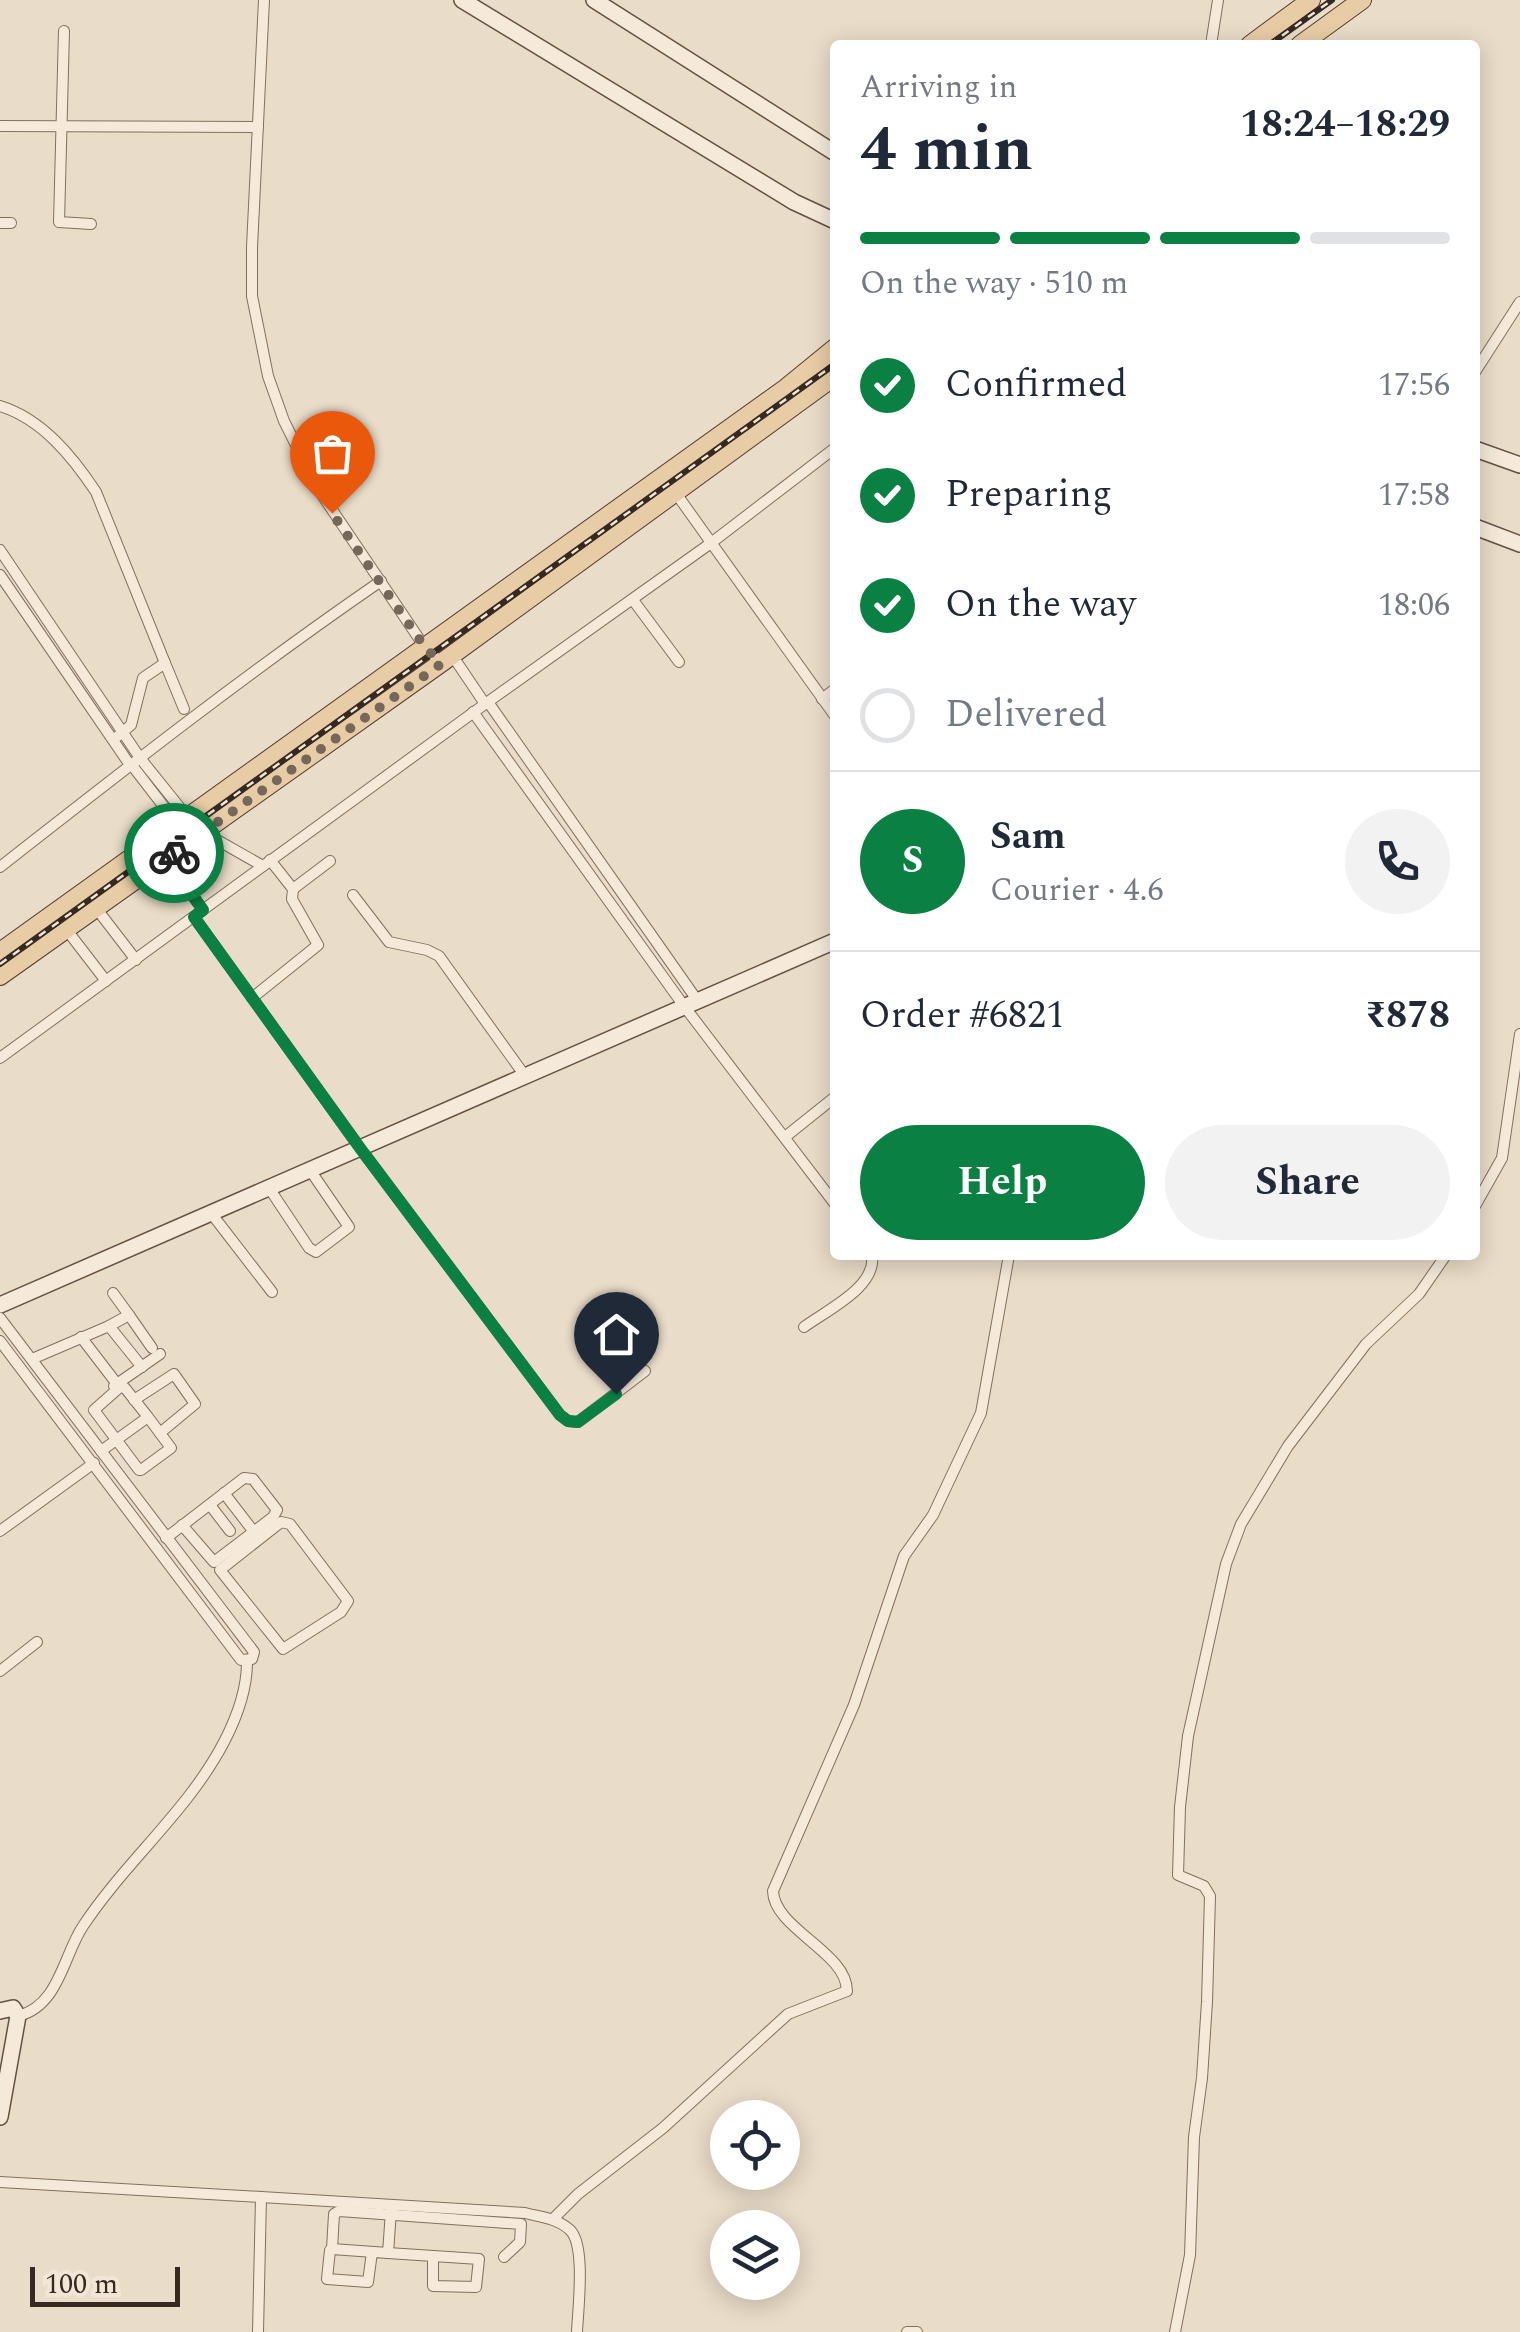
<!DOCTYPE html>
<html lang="en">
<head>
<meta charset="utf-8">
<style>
  :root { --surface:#fff; --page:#f2f2f3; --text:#1f2937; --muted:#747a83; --line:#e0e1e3; --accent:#0b8043 }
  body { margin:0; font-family:Spectral,serif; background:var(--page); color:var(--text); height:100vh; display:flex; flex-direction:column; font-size:38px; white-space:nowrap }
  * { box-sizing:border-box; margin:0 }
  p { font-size:32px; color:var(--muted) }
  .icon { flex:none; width:55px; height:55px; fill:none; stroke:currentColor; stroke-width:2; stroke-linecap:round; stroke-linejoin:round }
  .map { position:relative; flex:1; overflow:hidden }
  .panel { position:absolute; left:830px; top:40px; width:650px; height:1220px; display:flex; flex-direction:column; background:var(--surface); border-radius:10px; box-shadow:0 5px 25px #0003 }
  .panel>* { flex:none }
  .buttons { position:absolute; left:710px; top:2100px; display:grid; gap:20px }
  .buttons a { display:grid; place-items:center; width:90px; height:90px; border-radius:50%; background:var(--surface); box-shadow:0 5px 25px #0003; font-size:50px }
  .scale { position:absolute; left:30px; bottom:25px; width:150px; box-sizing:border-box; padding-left:10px; border:5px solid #362921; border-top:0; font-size:28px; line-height:35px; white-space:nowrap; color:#362921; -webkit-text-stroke:8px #f2e7d7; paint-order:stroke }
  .pin { position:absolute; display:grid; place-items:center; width:85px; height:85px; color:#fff; margin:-102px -42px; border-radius:50% 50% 50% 0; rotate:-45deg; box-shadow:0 0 10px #0007 }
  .pin .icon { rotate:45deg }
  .courier { position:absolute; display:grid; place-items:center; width:100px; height:100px; margin:-50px; border:8px solid #0b8043; border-radius:50%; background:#fff; color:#222; box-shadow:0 2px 12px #0007 }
  .head em { font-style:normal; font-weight:700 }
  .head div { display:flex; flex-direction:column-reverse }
  .head { display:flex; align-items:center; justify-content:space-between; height:170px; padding:0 30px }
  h1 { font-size:65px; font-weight:700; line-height:75px }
  .bar { display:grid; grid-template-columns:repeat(4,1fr); gap:15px 10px; align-content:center; height:120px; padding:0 30px }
  .bar i { height:12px; border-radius:8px; background:var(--line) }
  .bar .active { background:var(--accent) }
  .bar p { grid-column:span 4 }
  .line { display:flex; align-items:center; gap:25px; padding:0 30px; border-top:2px solid var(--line) }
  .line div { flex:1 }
  .round { display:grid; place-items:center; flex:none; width:105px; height:105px; border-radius:52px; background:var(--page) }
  ol { padding:0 30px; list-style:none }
  li { display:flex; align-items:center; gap:30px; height:110px }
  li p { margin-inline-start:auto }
  li .icon { padding:10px; border-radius:50%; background:var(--accent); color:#fff; stroke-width:4 }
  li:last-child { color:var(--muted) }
  li i { width:55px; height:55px; border:5px solid var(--line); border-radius:50% }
  .button { display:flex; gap:20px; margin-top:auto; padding:20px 30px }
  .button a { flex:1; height:115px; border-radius:60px; background:var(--accent); color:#fff; font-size:40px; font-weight:700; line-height:115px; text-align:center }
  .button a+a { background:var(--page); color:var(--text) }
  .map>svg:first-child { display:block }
</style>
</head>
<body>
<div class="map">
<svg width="1520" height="2332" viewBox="0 0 1520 2332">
  <rect width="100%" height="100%" fill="#e9dcc8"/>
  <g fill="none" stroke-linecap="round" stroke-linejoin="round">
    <defs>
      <g id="street">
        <polyline points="264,0 252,247 252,296 268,376 284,421 318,489 424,646 441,663"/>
        <polyline points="64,31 59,222 91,224"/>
        <polyline points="1211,45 1218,0"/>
        <polyline points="0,126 258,127"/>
        <polyline points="0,223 11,223"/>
        <polyline points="1475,372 1520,302"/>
        <path d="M0,406C42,419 72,456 96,492L165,663"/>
        <polyline points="675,492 835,716"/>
        <polyline points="0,550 140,758 189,819"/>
        <polyline points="0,575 130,765"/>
        <polyline points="633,600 679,662"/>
        <polyline points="452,655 485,704"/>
        <polyline points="822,699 835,689"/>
        <polyline points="488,702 697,1000"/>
        <polyline points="473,712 684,1006 835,1204"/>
        <polyline points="118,736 131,725 143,678 165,663 184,709"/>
        <polyline points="131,764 178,825"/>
        <polyline points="203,832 263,866"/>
        <polyline points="166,859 203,910"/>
        <path d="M0,867C125,769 250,671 381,581"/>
        <polyline points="293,889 330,861"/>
        <polyline points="353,895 389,942 427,950 439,956 525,1076"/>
        <polyline points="96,908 136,960"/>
        <polyline points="194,917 360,1148 560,1415 568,1421 578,1422 645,1371"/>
        <polyline points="66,929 106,981"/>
        <polyline points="252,998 318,945 292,899 293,889 270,860"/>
        <polyline points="0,1058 485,704 711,543 835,448"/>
        <polyline points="785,1137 835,1097"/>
        <polyline points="269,1188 309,1248 316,1252 349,1227 310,1170"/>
        <polyline points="1475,1206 1502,1158 1520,1034"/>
        <polyline points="211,1213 272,1292"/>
        <polyline points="129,1315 152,1348"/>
        <polyline points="0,1318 254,1652 252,1659 241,1660 0,1341"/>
        <polyline points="109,1326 129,1315 113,1293"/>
        <path d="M804,1327C827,1310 877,1287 872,1255"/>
        <polyline points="81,1337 117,1384"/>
        <polyline points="32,1359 109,1326 142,1367"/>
        <polyline points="114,1386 160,1354"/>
        <polyline points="134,1400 174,1374 195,1404 160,1433"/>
        <polyline points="101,1451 148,1417 125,1388 120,1387 94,1410 139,1470 141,1470 171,1448 148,1417"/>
        <polyline points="224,1493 254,1532"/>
        <polyline points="210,1505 230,1531"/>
        <polygon points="281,1522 290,1524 348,1601 341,1612 283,1649 220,1570"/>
        <polyline points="0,1531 94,1463"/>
        <polyline points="166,1538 244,1478 253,1479 277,1510 273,1517 214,1562 182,1525"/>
        <polyline points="0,1671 37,1642"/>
        <path d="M18,2016C59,2006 63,1956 83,1926C126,1861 188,1811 224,1742C237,1717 247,1690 247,1662"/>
        <polyline points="0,2182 261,2197 258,2332"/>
        <path d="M261,2197L525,2213C540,2217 557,2218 570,2230C586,2245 578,2309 577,2332"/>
        <path d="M553,2219L578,2194L663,2128L788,2014L847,1991C847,1952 774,1929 773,1891L854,1705L904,1556L933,1515L981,1413L1009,1255"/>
        <polyline points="332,2249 334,2214 339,2211 521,2224 520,2242 504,2257"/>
        <polyline points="372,2252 368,2282 327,2279 330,2250 332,2249 388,2253 391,2211"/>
        <polyline points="388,2253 479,2259 476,2287 433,2286 433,2256"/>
        <polyline points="907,2332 917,2332"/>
        <polyline points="1175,2332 1190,2255 1194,2137 1202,2078 1207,2002 1210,1896 1204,1886 1178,1875 1180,1807 1188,1736 1226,1564 1241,1524 1288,1446 1366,1344 1419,1294 1446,1255"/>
      </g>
      <g id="secondary">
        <polyline points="462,0 794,202 835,221"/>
        <polyline points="594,0 835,153"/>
        <polyline points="1475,449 1520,465"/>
        <polyline points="1475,527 1520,544"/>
        <polyline points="0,1305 835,941"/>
        <polyline points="0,2011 13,2008 18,2016 0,2117"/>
      </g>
      <g id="primary">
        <polyline points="1250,45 1311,0"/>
        <polyline points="1300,45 1362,0"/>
        <polyline points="0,952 786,388 835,348"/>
        <polyline points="0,976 441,663 835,376"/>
      </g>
    </defs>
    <use href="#street" stroke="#836f5f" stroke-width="12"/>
    <use href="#secondary" stroke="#655042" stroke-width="18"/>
    <use href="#primary" stroke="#523e33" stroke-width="20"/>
    <use href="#street" stroke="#f5eada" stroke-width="10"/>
    <use href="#secondary" stroke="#f5eada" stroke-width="15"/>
    <use href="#primary" stroke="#e8cca5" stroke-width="18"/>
    <defs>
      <g id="rail">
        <polyline points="1269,45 1332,0"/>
        <polyline points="0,964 835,364"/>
      </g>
    </defs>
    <use href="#rail" stroke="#362921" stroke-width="6"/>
    <use href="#rail" stroke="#f2e7d7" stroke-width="2.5" stroke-dasharray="8" stroke-linecap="butt"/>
  </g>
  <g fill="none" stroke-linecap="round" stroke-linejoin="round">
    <polyline stroke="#75685b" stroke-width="10" stroke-dasharray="0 18" points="174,853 441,664 424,646 332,513"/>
    <polyline stroke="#0b8043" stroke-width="12" points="174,853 166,858 203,910 194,917 360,1148 560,1415 568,1421 578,1422 616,1394"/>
  </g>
</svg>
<div class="buttons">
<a><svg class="icon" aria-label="locate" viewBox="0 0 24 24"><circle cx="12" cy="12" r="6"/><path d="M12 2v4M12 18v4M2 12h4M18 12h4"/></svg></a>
<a><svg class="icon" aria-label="layers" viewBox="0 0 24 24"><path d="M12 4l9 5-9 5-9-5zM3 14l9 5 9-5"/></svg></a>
</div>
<div class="scale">100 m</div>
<div class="pin" style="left:332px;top:513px;background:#ea580c"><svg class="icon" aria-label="bag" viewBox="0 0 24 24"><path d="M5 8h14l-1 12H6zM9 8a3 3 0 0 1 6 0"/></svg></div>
<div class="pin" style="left:616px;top:1394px;background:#1f2937"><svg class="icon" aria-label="home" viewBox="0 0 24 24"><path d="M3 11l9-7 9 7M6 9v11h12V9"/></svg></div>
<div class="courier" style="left:174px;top:853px"><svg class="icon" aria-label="bike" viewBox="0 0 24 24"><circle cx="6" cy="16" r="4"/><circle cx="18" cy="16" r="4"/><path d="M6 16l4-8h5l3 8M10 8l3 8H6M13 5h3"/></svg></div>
<section class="panel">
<div class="head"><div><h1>4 min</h1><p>Arriving in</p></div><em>18:24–18:29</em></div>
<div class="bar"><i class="active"></i><i class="active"></i><i class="active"></i><i></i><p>On the way · 510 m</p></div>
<ol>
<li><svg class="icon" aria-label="check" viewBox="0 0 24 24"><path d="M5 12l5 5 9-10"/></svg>Confirmed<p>17:56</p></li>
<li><svg class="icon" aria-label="check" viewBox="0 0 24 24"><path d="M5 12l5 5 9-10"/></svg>Preparing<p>17:58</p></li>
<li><svg class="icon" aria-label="check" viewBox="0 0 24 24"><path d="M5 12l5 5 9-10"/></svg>On the way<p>18:06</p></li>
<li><i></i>Delivered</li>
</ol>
<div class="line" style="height:180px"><b class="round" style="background:var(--accent);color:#fff">S</b><div><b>Sam</b><p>Courier · 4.6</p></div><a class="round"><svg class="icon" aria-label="phone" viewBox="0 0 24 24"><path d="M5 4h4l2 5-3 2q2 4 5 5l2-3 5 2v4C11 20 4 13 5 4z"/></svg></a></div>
<div class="line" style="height:130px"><div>Order #6821</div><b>₹878</b></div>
<div class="button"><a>Help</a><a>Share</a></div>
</section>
</div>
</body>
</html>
